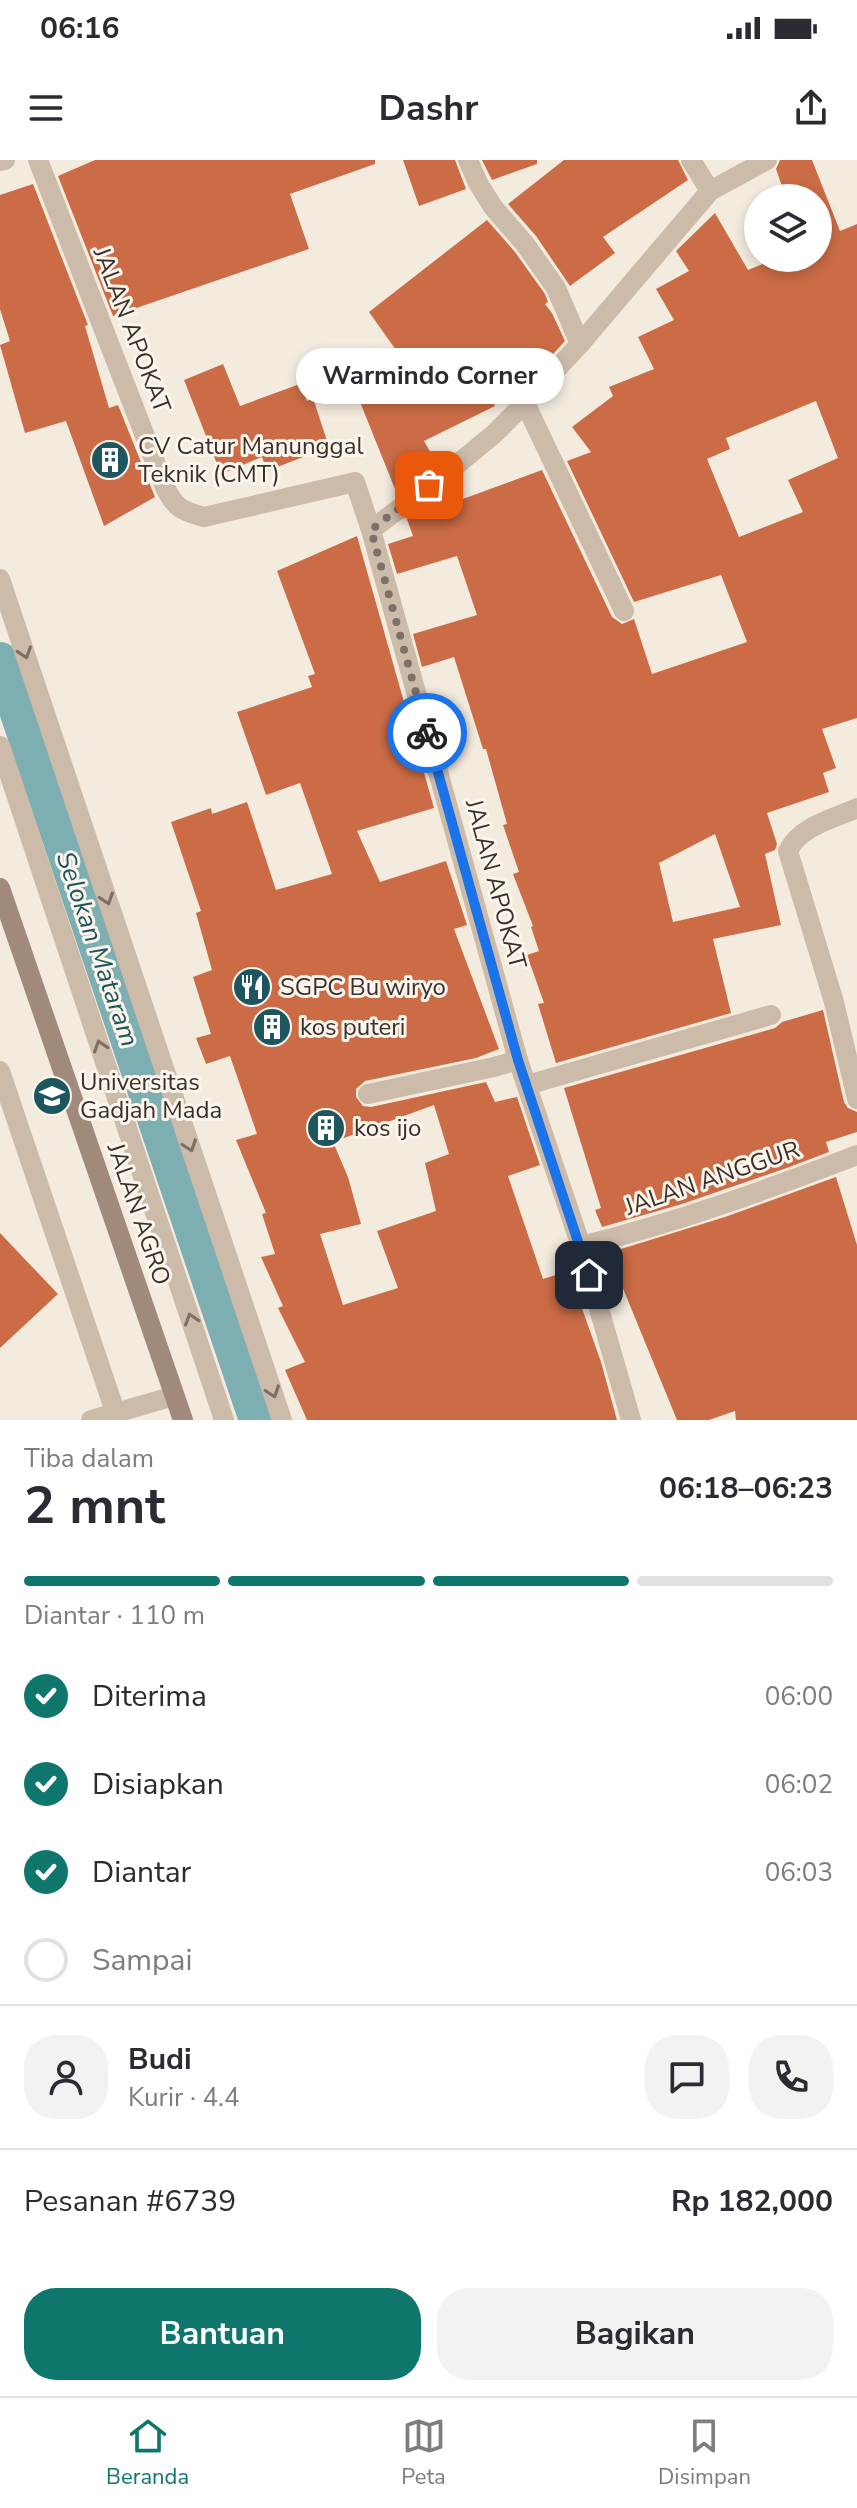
<!DOCTYPE html>
<html lang="id">
<head>
<meta charset="utf-8">
<style>
  :root { --surface:#fff; --page:#f2f2f3; --text:#2b2b33; --muted:#7c7c81; --line:#e1e1e2; --accent:#0f766e }
  body { margin:0; font-family:"Nunito Sans",sans-serif; background:var(--page); color:var(--text); height:100vh; display:flex; flex-direction:column; font-size:30px; white-space:nowrap }
  * { box-sizing:border-box; margin:0 }
  p { font-size:26px; color:var(--muted) }
  .icon { flex:none; width:44px; height:44px; fill:none; stroke:currentColor; stroke-width:2; stroke-linecap:round; stroke-linejoin:round }
  .map { position:relative; height:1260px; overflow:hidden }
  .panel { display:flex; flex-direction:column; background:var(--surface); flex:1 }
  .panel>* { flex:none }
  .fabs { position:absolute; left:744px; top:24px; display:grid; gap:16px }
  .fabs a { display:grid; place-items:center; width:88px; height:88px; border-radius:50%; background:var(--surface); box-shadow:0 4px 12px #0003; font-size:40px }
  .pin { position:absolute; display:grid; place-items:center; width:68px; height:68px; color:#fff; margin:-34px; border-radius:16px; box-shadow:0 4px 12px #0006 }
  .courier { position:absolute; display:grid; place-items:center; width:80px; height:80px; margin:-40px; border:6px solid #1a73e8; border-radius:50%; background:#fff; color:#222; box-shadow:0 2px 10px #0007 }
  .bubble { position:absolute; height:56px; border-radius:28px; background:var(--surface); box-shadow:0 4px 12px #0003; font-size:26px; font-weight:700; line-height:56px; text-align:center }
  .headline em { font-style:normal; font-weight:700 }
  .headline div { display:flex; flex-direction:column-reverse }
  .headline { display:flex; align-items:center; justify-content:space-between; height:136px; padding:0 24px }
  h1 { font-size:52px; font-weight:700; line-height:60px }
  .bar { display:grid; grid-template-columns:repeat(4,1fr); gap:12px 8px; align-content:center; height:96px; padding:0 24px }
  .bar i { height:10px; border-radius:6px; background:var(--line) }
  .bar .current { background:var(--accent) }
  .bar p { grid-column:span 4 }
  .line { display:flex; align-items:center; gap:20px; padding:0 24px; border-top:2px solid var(--line) }
  .line div { flex:1 }
  .round { display:grid; place-items:center; flex:none; width:84px; height:84px; border-radius:32px; background:var(--page) }
  ol { padding:0 24px; list-style:none }
  li { display:flex; align-items:center; gap:24px; height:88px }
  li p { margin-inline-start:auto }
  li .icon { padding:8px; border-radius:50%; background:var(--accent); color:#fff; stroke-width:4 }
  li:last-child { color:var(--muted) }
  li i { width:44px; height:44px; border:4px solid var(--line); border-radius:50% }
  .action { display:flex; gap:16px; margin-top:auto; padding:16px 24px }
  .action a { flex:1; height:92px; border-radius:32px; background:var(--accent); color:#fff; font-size:32px; font-weight:700; line-height:92px; text-align:center }
  .action a+a { background:var(--page); color:var(--text) }
  .status { display:flex; justify-content:space-between; align-items:center; height:56px; padding:0 40px; background:var(--surface); direction:ltr }
  .status svg { height:22px; fill:currentColor }
  header { display:flex; justify-content:space-between; align-items:center; height:104px; padding:0 24px; background:var(--surface); font-size:36px; font-weight:700 }
  .menu { display:flex; justify-content:space-around; align-items:center; height:112px; border-top:2px solid var(--line); background:var(--surface); font-size:22px; color:var(--muted) }
  .menu a { display:grid; justify-items:center; gap:4px }
  .menu .current { color:var(--accent) }
  .map>svg:first-child { display:block }
</style>
</head>
<body>
<div class="status"><b>06:16</b><svg viewBox="0 0 49 12"><path d="M0 12V9h3v3zM5 12V6h3v6zM10 12V3h3v9zM15 12V0h3v12zM26 1h20v11H26zM47 4h2v5h-2z"/></svg></div>
<header><svg class="icon" aria-label="menu" viewBox="0 0 24 24"><path d="M4 6h16M4 12h16M4 18h16"/></svg>Dashr<svg class="icon" aria-label="share" viewBox="0 0 24 24"><path d="M12 15V3M7 8l5-5 5 5M5 13v7h14v-7"/></svg></header>
<div class="map">
<svg width="857" height="1260" viewBox="0 0 857 1260">
  <rect width="100%" height="100%" fill="#f4ebdf"/>
  <g fill="none" stroke-linecap="round" stroke-linejoin="round">
    <polyline stroke="#7caeb2" stroke-width="36" points="0,500 257,1260"/>
  </g>
  <g fill="#cb6c46" fill-rule="evenodd">
    <polygon points="95,0 375,0 375,4 290,34 309,89 113,156 58,16"/>
    <polygon points="403,0 455,0 466,29 419,46"/>
    <polygon points="482,0 537,0 537,4 492,20"/>
    <polygon points="564,0 678,0 688,20 603,77 615,93 570,126 536,76 508,44"/>
    <path d="M780,0H812L840,71L857,64V558L822,569L836,608L823,613L829,632L767,653L777,684L775,690L765,694L781,765L713,779L731,853L556,903L538,844L544,843L527,795L539,791L531,767L533,766L513,714L519,712L503,665L507,664L486,589H483L454,497L422,507L413,474L477,455L457,396L397,414L388,384L413,376L407,359L451,326L460,340L542,310L612,457L622,464L634,459L652,514L747,482L721,415L634,442L567,301L591,292L572,267L613,236L609,227L654,209L638,177L674,160L656,129L689,111L676,91L715,53L748,110L777,98H818V38H786L776,9ZM816,241L838,298L788,320L803,352L739,377L707,299L730,289L726,278ZM715,674L740,747L673,762L659,703Z"/>
    <polygon points="33,24 88,165 85,166 109,248 118,245 155,337 104,366 66,261 25,273 0,185 10,181 0,149 0,35"/>
    <polygon points="487,60 515,92 545,134 548,142 545,144 552,153 565,181 544,204 538,197 489,233 495,246 424,281 437,304 397,334 360,242 413,214 369,152"/>
    <polygon points="223,204 240,246 300,224 307,241 313,238 329,287 267,311 262,297 221,314 184,220"/>
    <path d="M357,376L434,648L357,671L380,722L446,701L467,765L454,769L499,889L476,898L365,921L356,929V937L363,946L371,947L486,922L495,942L517,937L540,1005L508,1016L543,1119L556,1115L559,1128L573,1123L601,1202L617,1260H307L285,1210L305,1202L278,1148L283,1146L261,1097L275,1094L262,1054L266,1053L236,980L257,974L230,896L206,904L196,878L211,874L193,817L212,810L196,753L201,751L171,662L211,648L212,654L247,642L276,730L332,714L300,623L266,635L237,552L312,527L308,516L315,514L277,411ZM434,945L449,994L425,1003L436,1051L377,1071L398,1128L343,1145L320,1074L361,1064L348,1017L333,982Z"/>
    <polygon points="823,850 844,942 848,948 857,952 857,972 826,982 829,992 784,1009 682,1044 602,1067 595,1050 601,1048 564,928 775,868 782,862"/>
    <polygon points="836,1017 857,1085 857,1260 736,1260 735,1251 709,1260 677,1260 615,1109 617,1108 611,1092 725,1057"/>
    <polygon points="0,1073 58,1134 0,1188"/>
  </g>
  <g fill="none" stroke-linecap="round" stroke-linejoin="round">
    <g stroke="#cdbbaa" stroke-width="20">
      <polyline points="0,911 118,1260"/>
      <polyline points="91,1260 174,1236"/>
    </g>
    <g stroke="#cdbbaa" stroke-width="20">
      <path d="M38,0L164,325C174,347 181,351 204,357L355,322L371,370L518,900L581,1086L631,1260"/>
      <polyline points="468,0 478,23 493,47 525,84 556,128 580,184"/>
      <polyline points="691,0 710,31"/>
      <polyline points="0,1 5,0"/>
      <polyline points="525,243 624,451"/>
      <polyline points="371,370 449,311 494,274 525,243 580,184 710,31 767,0"/>
      <polyline points="0,419 282,1260"/>
      <polyline points="0,586 224,1260"/>
      <path d="M857,648C833,659 800,666 788,691L834,842L857,939"/>
      <polyline points="527,925 771,855"/>
      <polyline points="368,934 494,907 518,900"/>
      <path d="M581,1086C676,1063 766,1030 857,995"/>
    </g>
    <polyline stroke="#a18a7b" stroke-width="20" points="0,728 183,1260"/>
  </g>
  <defs><path id="oneway-chevron" d="M-2-3.5L2.5 0L-2 3.5" fill="none" stroke-width="1.6" stroke-linecap="round" stroke-linejoin="round" transform="scale(2)"/></defs>
  <g stroke="#7c6f64">
    <use href="#oneway-chevron" transform="translate(25 493) rotate(72)"/>
    <use href="#oneway-chevron" transform="translate(107 739) rotate(72)"/>
    <use href="#oneway-chevron" transform="translate(100 886) rotate(-108)"/>
    <use href="#oneway-chevron" transform="translate(190 986) rotate(71)"/>
    <use href="#oneway-chevron" transform="translate(191 1159) rotate(-108)"/>
    <use href="#oneway-chevron" transform="translate(273 1232) rotate(71)"/>
  </g>
  <g fill="none" stroke-linecap="round" stroke-linejoin="round">
    <polyline stroke="#7b7169" stroke-width="8" stroke-dasharray="0 14.4" points="427,573 371,370 429,325"/>
    <polyline stroke="#1a73e8" stroke-width="10" points="427,573 518,900 589,1115"/>
  </g>
  <defs>
    <symbol id="building-disc" viewBox="-11 -11 22 22"><circle r="9.5" fill="#1d565e" stroke="#fbf5ec"/><path d="M-4-6H4V6H1V3H-1V6H-4ZM-2.5-4.3h1.7v1.8h-1.7ZM.8-4.3h1.7v1.8H.8ZM-2.5-1h1.7V.8h-1.7ZM.8-1h1.7V.8H.8Z" fill="#fff"/></symbol>
    <symbol id="restaurant-disc" viewBox="-11 -11 22 22"><circle r="9.5" fill="#1d565e" stroke="#fbf5ec"/><path d="M-5-6h1v4h1v-4h1v4h1v-4h1v5L-1.5 .5V6h-2V.5L-5-1ZM5-6V6H3V1.5H1.5Q1.5-4 5-6Z" fill="#fff"/></symbol>
    <symbol id="university-disc" viewBox="-11 -11 22 22"><circle r="9.5" fill="#1d565e" stroke="#fbf5ec"/><path d="M0-5L7-2L0 1L-7-2ZM-4 1L0 2.5L4 1V4Q0 6-4 4Z" fill="#fff"/></symbol>
  </defs>
  <g fill-rule="evenodd">
    <use href="#building-disc" x="88" y="278" width="44" height="44"/>
    <use href="#restaurant-disc" x="230" y="805" width="44" height="44"/>
    <use href="#building-disc" x="250" y="845" width="44" height="44"/>
    <use href="#university-disc" x="30" y="914" width="44" height="44"/>
    <use href="#building-disc" x="304" y="946" width="44" height="44"/>
  </g>
  <g text-anchor="middle" stroke-width="6" stroke-linejoin="round" paint-order="stroke">
    <g font-size="24" fill="#3a302a" stroke="#fbf5ec">
      <text transform="translate(132 170) rotate(69)" y="8">JALAN APOKAT</text>
      <text transform="translate(496 724) rotate(75)" y="8">JALAN APOKAT</text>
      <text transform="translate(712 1018) rotate(-19)" y="8">JALAN ANGGUR</text>
      <text transform="translate(139 1054) rotate(71)" y="8">JALAN AGRO</text>
    </g>
    <g font-size="24" fill="#3a302a" stroke="#fbf5ec" text-anchor="start">
      <text x="138" y="294">CV Catur Manunggal<tspan x="138" dy="28">Teknik (CMT)</tspan></text>
      <text x="280" y="835">SGPC Bu wiryo</text>
      <text x="300" y="875">kos puteri</text>
      <text x="80" y="930">Universitas<tspan x="80" dy="28">Gadjah Mada</tspan></text>
      <text x="354" y="976">kos ijo</text>
    </g>
    <g font-size="26" font-style="italic" fill="#1d565e" stroke="#fbf5ec">
      <text transform="translate(98 789) rotate(71)" y="9">Selokan Mataram</text>
    </g>
  </g>
</svg>
<div class="fabs">
<a><svg class="icon" aria-label="layers" viewBox="0 0 24 24"><path d="M12 4l9 5-9 5-9-5zM3 14l9 5 9-5"/></svg></a>
</div>
<div class="pin" style="left:429px;top:325px;background:#ea580c"><svg class="icon" aria-label="bag" viewBox="0 0 24 24"><path d="M5 8h14l-1 12H6zM9 8a3 3 0 0 1 6 0"/></svg></div>
<div class="pin" style="left:589px;top:1115px;background:#1f2937"><svg class="icon" aria-label="home" viewBox="0 0 24 24"><path d="M3 11l9-7 9 7M6 9v11h12V9"/></svg></div>
<div class="courier" style="left:427px;top:573px"><svg class="icon" aria-label="bike" viewBox="0 0 24 24"><circle cx="6" cy="16" r="4"/><circle cx="18" cy="16" r="4"/><path d="M6 16l4-8h5l3 8M10 8l3 8H6M13 5h3"/></svg></div>
<div class="bubble" style="left:296px;top:188px;width:268px">Warmindo Corner</div>
</div>
<section class="panel">
<div class="headline"><div><h1>2 mnt</h1><p>Tiba dalam</p></div><em>06:18–06:23</em></div>
<div class="bar"><i class="current"></i><i class="current"></i><i class="current"></i><i></i><p>Diantar · 110 m</p></div>
<ol>
<li><svg class="icon" aria-label="check" viewBox="0 0 24 24"><path d="M5 12l5 5 9-10"/></svg>Diterima<p>06:00</p></li>
<li><svg class="icon" aria-label="check" viewBox="0 0 24 24"><path d="M5 12l5 5 9-10"/></svg>Disiapkan<p>06:02</p></li>
<li><svg class="icon" aria-label="check" viewBox="0 0 24 24"><path d="M5 12l5 5 9-10"/></svg>Diantar<p>06:03</p></li>
<li><i></i>Sampai</li>
</ol>
<div class="line" style="height:144px"><a class="round"><svg class="icon" aria-label="person" viewBox="0 0 24 24"><circle cx="12" cy="8" r="4"/><path d="M4 21q1-7 8-7t8 7"/></svg></a><div><b>Budi</b><p>Kurir · 4.4</p></div><a class="round"><svg class="icon" aria-label="chat" viewBox="0 0 24 24"><path d="M4 5h16v11H9l-5 4z"/></svg></a><a class="round"><svg class="icon" aria-label="phone" viewBox="0 0 24 24"><path d="M5 4h4l2 5-3 2q2 4 5 5l2-3 5 2v4C11 20 4 13 5 4z"/></svg></a></div>
<div class="line" style="height:104px"><div>Pesanan #6739</div><b>Rp 182,000</b></div>
<div class="action"><a>Bantuan</a><a>Bagikan</a></div>
</section>
<nav class="menu">
<a class="current"><svg class="icon" aria-label="home" viewBox="0 0 24 24"><path d="M3 11l9-7 9 7M6 9v11h12V9"/></svg>Beranda</a>
<a><svg class="icon" aria-label="map" viewBox="0 0 24 24"><path d="M3 6l6-2 6 2 6-2v14l-6 2-6-2-6 2zM9 4v14M15 6v14"/></svg>Peta</a>
<a><svg class="icon" aria-label="saved" viewBox="0 0 24 24"><path d="M7 4h10v16l-5-4-5 4z"/></svg>Disimpan</a>
</nav>
</body>
</html>
